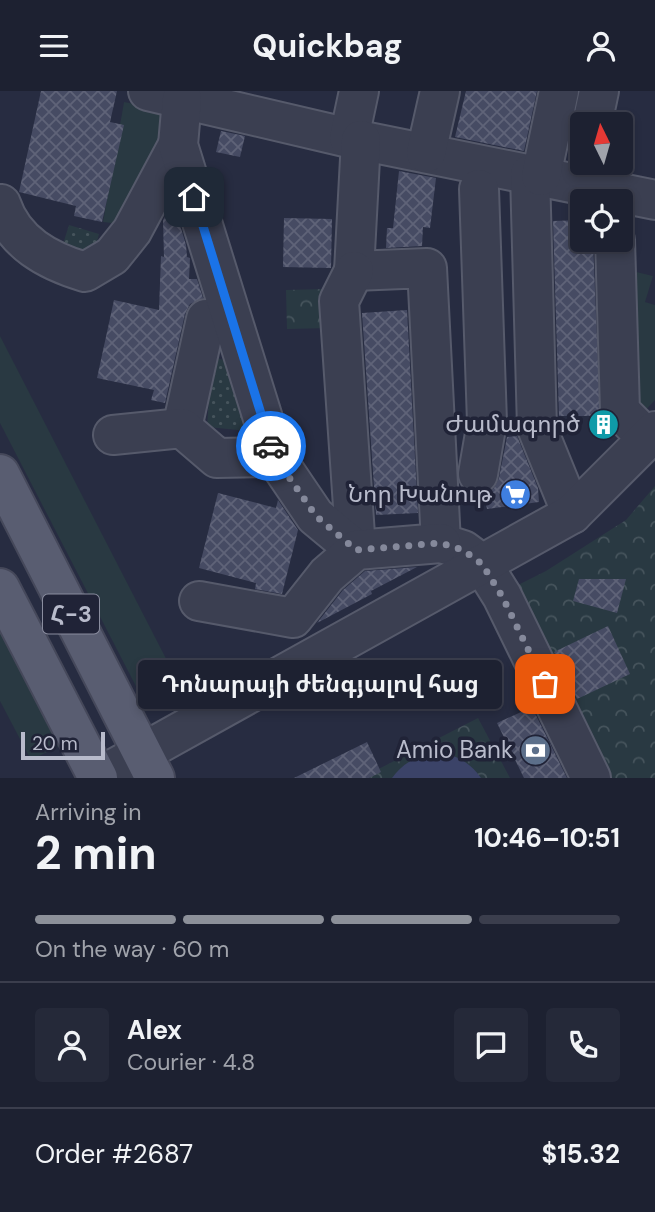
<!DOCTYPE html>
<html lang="en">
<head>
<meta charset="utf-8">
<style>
  :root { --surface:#1d2131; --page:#252939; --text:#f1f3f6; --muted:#a0a3ab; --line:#3b3e4d; --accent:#8c9099 }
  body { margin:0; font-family:"DM Sans","Noto Sans Armenian",sans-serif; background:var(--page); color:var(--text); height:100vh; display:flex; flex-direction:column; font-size:26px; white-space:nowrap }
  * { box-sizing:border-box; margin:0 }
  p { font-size:23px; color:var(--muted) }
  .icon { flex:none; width:38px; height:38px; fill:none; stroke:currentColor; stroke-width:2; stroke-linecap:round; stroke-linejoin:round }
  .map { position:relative; height:687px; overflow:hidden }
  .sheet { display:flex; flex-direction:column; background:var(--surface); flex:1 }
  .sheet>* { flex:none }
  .needle { width:46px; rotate:355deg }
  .buttons { position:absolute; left:570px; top:21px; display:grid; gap:14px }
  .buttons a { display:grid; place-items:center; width:63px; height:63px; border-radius:7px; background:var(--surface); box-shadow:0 4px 10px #0003,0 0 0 2px var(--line); font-size:35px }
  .scale { position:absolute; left:21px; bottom:18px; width:84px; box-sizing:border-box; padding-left:7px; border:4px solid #b8bbcb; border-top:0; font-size:19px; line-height:24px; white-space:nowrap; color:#b8bbcb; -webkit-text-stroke:5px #202337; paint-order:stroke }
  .pin { position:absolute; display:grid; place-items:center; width:60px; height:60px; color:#fff; margin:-30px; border-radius:14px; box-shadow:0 4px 10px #0006 }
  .courier { position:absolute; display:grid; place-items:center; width:70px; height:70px; margin:-35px; border:5px solid #1a73e8; border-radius:50%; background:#fff; color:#222; box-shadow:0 2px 9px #0007 }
  .bubble { position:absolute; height:49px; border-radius:7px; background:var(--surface); box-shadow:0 4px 10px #0003,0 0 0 2px var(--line); font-size:23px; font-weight:700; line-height:49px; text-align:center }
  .head em { font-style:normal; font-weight:700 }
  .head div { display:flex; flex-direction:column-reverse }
  .head { display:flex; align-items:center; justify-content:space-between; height:119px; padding:0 35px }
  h1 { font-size:46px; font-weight:700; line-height:52px }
  .bar { display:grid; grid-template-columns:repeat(4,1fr); gap:10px 7px; align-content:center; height:84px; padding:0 35px }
  .bar i { height:9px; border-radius:5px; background:var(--line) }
  .bar .active { background:var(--accent) }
  .bar p { grid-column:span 4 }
  .line { display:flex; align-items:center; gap:18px; padding:0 35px; border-top:2px solid var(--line) }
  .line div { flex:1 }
  .round { display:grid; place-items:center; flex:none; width:74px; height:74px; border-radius:7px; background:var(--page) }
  header { display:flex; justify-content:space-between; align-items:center; height:91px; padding:0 35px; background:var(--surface); font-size:32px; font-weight:700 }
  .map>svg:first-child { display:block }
</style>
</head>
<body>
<header><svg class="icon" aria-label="menu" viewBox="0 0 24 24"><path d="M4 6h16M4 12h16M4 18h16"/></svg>Quickbag<svg class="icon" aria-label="person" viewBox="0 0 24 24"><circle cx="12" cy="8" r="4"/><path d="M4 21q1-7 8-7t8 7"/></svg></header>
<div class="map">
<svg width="655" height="687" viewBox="0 0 655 687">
  <defs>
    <pattern id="park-crowns" width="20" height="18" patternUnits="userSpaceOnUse" patternTransform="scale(1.75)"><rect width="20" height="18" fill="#293942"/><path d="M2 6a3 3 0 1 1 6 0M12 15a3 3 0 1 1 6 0" fill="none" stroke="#46545c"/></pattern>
    <pattern id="garden-dots" width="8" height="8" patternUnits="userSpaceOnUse" patternTransform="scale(1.75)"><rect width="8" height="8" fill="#293942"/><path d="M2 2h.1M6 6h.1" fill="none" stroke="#46545c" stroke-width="1.8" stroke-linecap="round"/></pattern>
    <pattern id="building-cross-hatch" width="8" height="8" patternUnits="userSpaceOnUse" patternTransform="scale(1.75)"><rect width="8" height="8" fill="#464b63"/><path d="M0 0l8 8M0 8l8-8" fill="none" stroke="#5f6378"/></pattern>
  </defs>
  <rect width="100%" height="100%" fill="#272c41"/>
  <g fill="#293942">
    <polygon points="124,11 163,18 168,49 129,134 103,131"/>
    <polygon points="624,178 653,185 645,211 655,214 655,309 640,325"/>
    <polygon points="0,245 176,587 141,605 0,332"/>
    <polygon points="0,537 61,654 31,669 0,610"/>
  </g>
  <g fill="url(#park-crowns)">
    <polygon points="327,198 328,237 287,238 286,199"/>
    <polygon points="655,395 655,687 612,687 512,497 546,480 626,429"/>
    <polygon points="478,627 510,687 361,687"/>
  </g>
  <g fill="url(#garden-dots)">
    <polygon points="69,134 99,143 91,172 60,163"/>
    <polygon points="212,265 242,276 249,340 207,336"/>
  </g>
  <path fill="#3b4368" d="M445,662C461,667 471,673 481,687H392C406,668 422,663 445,662Z"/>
  <g fill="url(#building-cross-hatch)">
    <polygon points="41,0 117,0 110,31 124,34 102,131 74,125 76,115 19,101"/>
    <polygon points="466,0 537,0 524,60 455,46"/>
    <polygon points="221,40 245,45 240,66 216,61"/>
    <polygon points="399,80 436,87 430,137 423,136 422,155 386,157 387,137 393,137"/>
    <polygon points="173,110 186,154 187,166 190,167 189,188 197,188 203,207 190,213 185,223 165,312 151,309 154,299 97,287 114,209 159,219 161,165 164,166 163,129"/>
    <polygon points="284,127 332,128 331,177 283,176"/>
    <polygon points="583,129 583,149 593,149 600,325 559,325 553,130"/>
    <polygon points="407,219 418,422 376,424 362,222"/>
    <polygon points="517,345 538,397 539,411 487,418 484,404 494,397 499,387 507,346"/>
    <polygon points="218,402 276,417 278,409 298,439 282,503 255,498 256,492 199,477"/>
    <polygon points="417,476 371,500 372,503 317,532 343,499 365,480"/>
    <polygon points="579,488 626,488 617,522 573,510"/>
    <polygon points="608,535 630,583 577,608 554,561"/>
    <polygon points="532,616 567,687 524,687 497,632"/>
    <polygon points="367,651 381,681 369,687 294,687"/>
  </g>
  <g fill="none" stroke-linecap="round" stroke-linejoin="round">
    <defs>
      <g id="minor">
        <polyline points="148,0 349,47 655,109"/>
        <polyline points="592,33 599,0"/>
        <polyline points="349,47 359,0"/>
        <polyline points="361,49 354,180 427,177 441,452 463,459 482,473 502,505 591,687"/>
        <polyline points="426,62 440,0"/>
        <polyline points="530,83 537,337 572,423"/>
        <polyline points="541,85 559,0"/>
        <path d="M1,113C14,152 48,170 85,181L112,165L132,140L178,54"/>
        <polyline points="615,149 620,320 647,347"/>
        <polyline points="354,180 339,210 356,459"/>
        <polyline points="182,337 206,228"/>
        <polyline points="113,344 182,337 217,367 275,366 178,54 182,8"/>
        <polyline points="275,366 315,425 356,459"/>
        <polyline points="478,383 487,331 479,98"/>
        <polyline points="199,510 293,527 327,484 356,459 441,452"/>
        <polyline points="97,687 572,423 655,340"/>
      </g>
      <g id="major">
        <polyline points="0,383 155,687"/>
        <polyline points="0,497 98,687"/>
      </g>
    </defs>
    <use href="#minor" stroke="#565a6b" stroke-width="42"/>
    <use href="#major" stroke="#45485a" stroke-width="42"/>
    <use href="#minor" stroke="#3b3f51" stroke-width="38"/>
    <use href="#major" stroke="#595d71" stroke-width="38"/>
  </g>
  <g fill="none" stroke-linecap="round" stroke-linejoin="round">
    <polyline stroke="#85899b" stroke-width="7" stroke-dasharray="0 12.6" points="271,355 275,366 316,425 356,459 441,452 463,459 482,473 502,505 545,593"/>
    <polyline stroke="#1a73e8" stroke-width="9" points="194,106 271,355"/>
  </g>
  <defs>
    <symbol id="building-disc" viewBox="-11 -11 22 22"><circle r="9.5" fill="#0f9aa8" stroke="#202337"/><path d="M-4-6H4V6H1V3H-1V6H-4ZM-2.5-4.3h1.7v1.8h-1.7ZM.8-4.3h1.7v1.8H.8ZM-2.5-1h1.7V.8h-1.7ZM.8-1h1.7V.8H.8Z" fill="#fff"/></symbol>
    <symbol id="supermarket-disc" viewBox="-11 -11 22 22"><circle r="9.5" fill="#3f7fe0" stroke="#202337"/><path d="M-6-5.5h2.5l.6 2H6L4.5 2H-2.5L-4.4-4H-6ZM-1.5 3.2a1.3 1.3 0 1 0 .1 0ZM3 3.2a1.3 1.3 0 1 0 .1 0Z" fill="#fff"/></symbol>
    <symbol id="bank-disc" viewBox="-11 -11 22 22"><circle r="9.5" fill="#5c6f8a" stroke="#202337"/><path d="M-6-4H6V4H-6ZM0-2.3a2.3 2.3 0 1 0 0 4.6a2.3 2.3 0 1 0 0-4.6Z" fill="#fff"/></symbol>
  </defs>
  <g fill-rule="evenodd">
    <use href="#building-disc" x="586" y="316" width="35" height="35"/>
    <use href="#supermarket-disc" x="498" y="386" width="35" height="35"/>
    <use href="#bank-disc" x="518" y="642" width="35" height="35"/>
  </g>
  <g text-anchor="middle" stroke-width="7" stroke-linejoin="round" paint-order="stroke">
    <rect fill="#202337" stroke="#8a8d9f" stroke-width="2" x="43" y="503.5" width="56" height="39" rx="5"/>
    <g font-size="23" font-weight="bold" fill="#b8bbcb">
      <text x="71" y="531">Հ-3</text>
    </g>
    <g font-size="24" fill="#b8bbcb" stroke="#202337" text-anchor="end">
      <text x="580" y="341">Ժամագործ</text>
      <text x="492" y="411">Նոր Խանութ</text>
      <text x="513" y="667">Amio Bank</text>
    </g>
  </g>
</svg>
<div class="buttons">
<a><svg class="needle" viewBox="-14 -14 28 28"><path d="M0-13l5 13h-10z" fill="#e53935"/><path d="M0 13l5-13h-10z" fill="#a0a3ab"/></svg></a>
<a><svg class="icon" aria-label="locate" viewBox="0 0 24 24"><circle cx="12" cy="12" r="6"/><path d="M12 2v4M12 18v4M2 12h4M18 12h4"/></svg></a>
</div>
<div class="scale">20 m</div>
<div class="pin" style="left:545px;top:593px;background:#ea580c"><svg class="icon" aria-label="bag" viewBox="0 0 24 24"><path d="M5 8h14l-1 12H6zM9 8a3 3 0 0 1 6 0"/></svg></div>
<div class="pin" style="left:194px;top:106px;background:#1f2937"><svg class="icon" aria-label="home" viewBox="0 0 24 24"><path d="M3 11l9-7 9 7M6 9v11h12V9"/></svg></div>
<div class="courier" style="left:271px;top:355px"><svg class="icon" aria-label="car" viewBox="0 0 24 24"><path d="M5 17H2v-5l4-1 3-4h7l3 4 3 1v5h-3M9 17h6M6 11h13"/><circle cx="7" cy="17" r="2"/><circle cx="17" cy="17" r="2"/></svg></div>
<div class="bubble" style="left:138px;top:569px;width:364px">Դոնարայի ժենգյալով հաց</div>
</div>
<section class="sheet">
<div class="head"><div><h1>2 min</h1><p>Arriving in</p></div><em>10:46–10:51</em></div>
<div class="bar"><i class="active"></i><i class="active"></i><i class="active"></i><i></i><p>On the way · 60 m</p></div>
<div class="line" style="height:126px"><a class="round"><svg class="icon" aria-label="person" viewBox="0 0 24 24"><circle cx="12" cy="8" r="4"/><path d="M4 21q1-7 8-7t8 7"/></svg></a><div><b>Alex</b><p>Courier · 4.8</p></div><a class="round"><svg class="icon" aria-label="chat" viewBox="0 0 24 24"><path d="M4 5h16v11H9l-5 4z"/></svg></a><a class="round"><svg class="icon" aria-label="phone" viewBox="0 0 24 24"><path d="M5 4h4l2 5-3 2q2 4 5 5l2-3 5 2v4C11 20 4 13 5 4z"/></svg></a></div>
<div class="line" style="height:91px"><div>Order #2687</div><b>$15.32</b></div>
</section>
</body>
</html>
